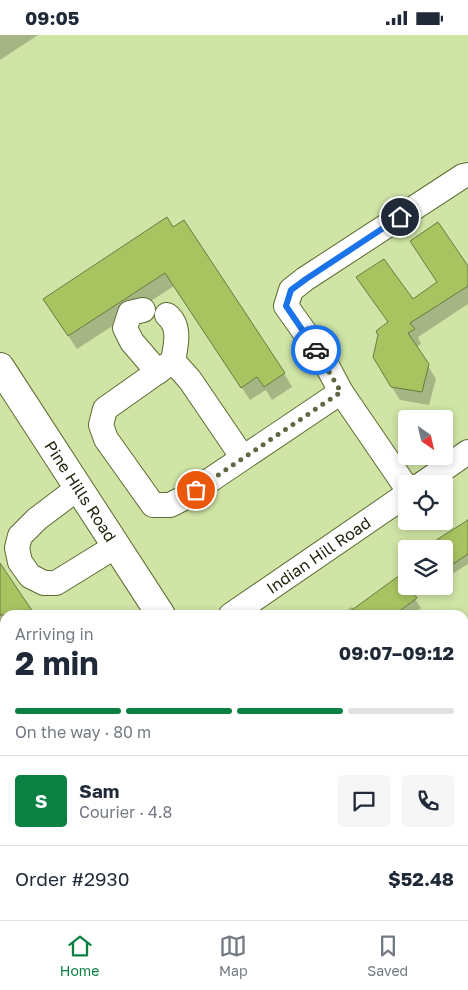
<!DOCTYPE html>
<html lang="en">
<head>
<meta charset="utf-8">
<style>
  :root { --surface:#fff; --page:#f6f6f7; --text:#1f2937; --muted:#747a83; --line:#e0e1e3; --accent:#0b8043 }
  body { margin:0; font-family:"Golos Text",sans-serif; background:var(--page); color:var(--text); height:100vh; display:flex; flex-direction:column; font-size:19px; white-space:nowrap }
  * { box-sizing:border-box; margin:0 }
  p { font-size:16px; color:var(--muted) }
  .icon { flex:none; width:28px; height:28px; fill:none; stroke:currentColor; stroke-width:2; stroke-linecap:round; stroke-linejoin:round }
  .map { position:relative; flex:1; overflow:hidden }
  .sheet { position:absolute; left:0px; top:575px; width:469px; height:310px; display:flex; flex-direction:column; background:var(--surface); border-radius:15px 15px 0 0; box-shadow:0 2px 8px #0003 }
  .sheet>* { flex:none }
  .needle { width:32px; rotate:146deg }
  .tools { position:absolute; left:398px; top:375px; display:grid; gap:10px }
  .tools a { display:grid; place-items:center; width:55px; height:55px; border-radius:5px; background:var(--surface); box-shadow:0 2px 8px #0003; font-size:25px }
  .pin { position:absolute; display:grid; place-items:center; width:42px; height:42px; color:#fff; margin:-21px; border:2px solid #fff; border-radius:50%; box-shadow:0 1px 5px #0007 }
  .courier { position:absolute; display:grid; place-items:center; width:50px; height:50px; margin:-25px; border:4px solid #1a73e8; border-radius:50%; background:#fff; color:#222; box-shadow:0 1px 6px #0007 }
  .head em { font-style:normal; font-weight:700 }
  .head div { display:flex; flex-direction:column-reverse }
  .head { display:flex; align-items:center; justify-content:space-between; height:85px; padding:0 15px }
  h1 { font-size:32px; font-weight:700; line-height:38px }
  .bar { display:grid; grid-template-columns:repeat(4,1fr); gap:8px 5px; align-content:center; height:60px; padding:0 15px }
  .bar i { height:6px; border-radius:4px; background:var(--line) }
  .bar .active { background:var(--accent) }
  .bar p { grid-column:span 4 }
  .line { display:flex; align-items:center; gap:12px; padding:0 15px; border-top:1px solid var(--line) }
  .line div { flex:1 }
  .round { display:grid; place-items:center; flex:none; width:52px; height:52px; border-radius:5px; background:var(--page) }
  .status { display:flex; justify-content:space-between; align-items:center; height:35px; padding:0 25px; background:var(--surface); direction:ltr }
  .status svg { height:14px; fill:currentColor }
  .tabs { display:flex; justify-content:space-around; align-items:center; height:70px; border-top:1px solid var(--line); background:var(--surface); font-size:14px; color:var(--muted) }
  .tabs a { display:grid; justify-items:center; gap:2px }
  .tabs .active { color:var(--accent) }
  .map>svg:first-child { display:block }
</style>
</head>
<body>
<div class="status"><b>09:05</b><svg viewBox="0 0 49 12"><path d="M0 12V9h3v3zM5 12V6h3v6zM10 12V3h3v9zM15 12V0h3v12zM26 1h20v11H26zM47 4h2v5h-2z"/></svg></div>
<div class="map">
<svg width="468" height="885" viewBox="0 0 468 885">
  <rect width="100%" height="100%" fill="#cfe4a5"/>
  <g fill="#0003">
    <polygon points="0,0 38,0 0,25"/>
    <polygon points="166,184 284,338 292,352 272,365 266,355 250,365 174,251 77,314 53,278"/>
    <polygon points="468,233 468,269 418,302 421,309 416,312 436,344 429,370 400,365 382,336 413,266"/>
    <polygon points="467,484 468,484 468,529 444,544 444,514 468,486"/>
    <polygon points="0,538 33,580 5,580 5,620 0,613"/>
    <polygon points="399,541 421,573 411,580 339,580 352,572 354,575"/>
    <polygon points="464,649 468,650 468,722 464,721"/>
    <polygon points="464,834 468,834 468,885 422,885 422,880 464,880"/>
    <polygon points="189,880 241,880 244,885 192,885"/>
  </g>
  <g fill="#a8c461" stroke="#697a40">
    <polygon points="167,182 173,192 184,185 285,338 264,352 257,342 241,353 165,238 68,301 43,264"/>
    <polygon points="438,187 468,231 468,251 410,288 415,294 408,298 429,329 422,357 391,352 373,322 378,300 376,296 388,287 356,242 384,224 413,264 437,247 410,206"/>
    <polygon points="468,485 468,519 444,535 444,514 422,514"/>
    <polygon points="0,528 35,580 0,580"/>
    <polygon points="400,540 406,551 408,551 417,563 394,580 345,580"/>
  </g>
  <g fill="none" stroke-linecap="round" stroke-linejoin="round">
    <defs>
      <g id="minor">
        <polyline points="143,275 130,278 125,293 132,307 158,337"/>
        <path d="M167,280C181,291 176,310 173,326"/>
        <polyline points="341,357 323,323 286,271 291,255 305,244 463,141 468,140"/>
        <polyline points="243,423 190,345 173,326 105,374 101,390 106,404 153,470 170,470 182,464 341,357 406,452"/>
        <polyline points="422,449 468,417"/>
        <polyline points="78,453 37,484 20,501 17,513 20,527 30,541 44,548 56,548 116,511"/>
        <path id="s1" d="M231,580L406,460"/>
        <polyline points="252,880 255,885"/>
        <polyline points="330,885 338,880"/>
      </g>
      <g id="major">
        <path id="s2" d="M0,332L161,580"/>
        <polyline points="358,880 361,885"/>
      </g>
    </defs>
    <use href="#minor" stroke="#5c6c32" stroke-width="26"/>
    <use href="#major" stroke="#5c6c32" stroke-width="30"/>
    <use href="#minor" stroke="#fff" stroke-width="24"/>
    <use href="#major" stroke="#fff" stroke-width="28"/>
  </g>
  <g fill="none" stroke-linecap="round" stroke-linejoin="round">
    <polyline stroke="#5d6943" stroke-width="5" stroke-dasharray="0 9" points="196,455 341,357 316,315"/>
    <polyline stroke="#1a73e8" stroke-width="6" points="316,315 286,271 291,255 306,244 400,182"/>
  </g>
  <g text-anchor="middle" stroke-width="4" stroke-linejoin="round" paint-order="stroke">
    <g font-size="16" fill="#20270e" stroke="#f7feeb">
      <text dy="6" stroke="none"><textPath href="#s2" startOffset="148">Pine Hills Road</textPath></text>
      <text dy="6" stroke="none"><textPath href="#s1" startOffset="106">Indian Hill Road</textPath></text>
    </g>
  </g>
</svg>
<div class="tools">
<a><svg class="needle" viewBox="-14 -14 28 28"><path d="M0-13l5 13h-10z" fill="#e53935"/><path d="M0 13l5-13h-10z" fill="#747a83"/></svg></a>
<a><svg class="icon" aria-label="locate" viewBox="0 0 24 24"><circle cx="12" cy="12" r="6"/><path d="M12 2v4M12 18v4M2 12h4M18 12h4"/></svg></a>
<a><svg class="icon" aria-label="layers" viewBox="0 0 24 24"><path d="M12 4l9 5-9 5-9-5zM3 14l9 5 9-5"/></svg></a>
</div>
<div class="pin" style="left:196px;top:455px;background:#ea580c"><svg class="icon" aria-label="bag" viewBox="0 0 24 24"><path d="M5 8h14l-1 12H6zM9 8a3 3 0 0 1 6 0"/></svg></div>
<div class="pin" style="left:400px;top:182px;background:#1f2937"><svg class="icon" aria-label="home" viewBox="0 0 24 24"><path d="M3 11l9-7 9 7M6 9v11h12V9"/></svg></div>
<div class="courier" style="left:316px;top:315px"><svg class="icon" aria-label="car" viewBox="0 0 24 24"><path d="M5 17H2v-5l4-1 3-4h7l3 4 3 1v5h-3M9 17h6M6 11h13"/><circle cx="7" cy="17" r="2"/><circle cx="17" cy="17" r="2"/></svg></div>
<section class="sheet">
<div class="head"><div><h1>2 min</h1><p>Arriving in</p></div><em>09:07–09:12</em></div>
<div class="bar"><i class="active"></i><i class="active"></i><i class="active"></i><i></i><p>On the way · 80 m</p></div>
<div class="line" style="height:90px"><b class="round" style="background:var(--accent);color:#fff">S</b><div><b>Sam</b><p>Courier · 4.8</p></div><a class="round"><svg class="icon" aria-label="chat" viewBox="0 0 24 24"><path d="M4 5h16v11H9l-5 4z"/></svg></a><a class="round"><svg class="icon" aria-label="phone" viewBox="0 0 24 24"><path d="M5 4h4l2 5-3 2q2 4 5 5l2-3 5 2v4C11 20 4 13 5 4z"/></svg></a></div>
<div class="line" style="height:65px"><div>Order #2930</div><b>$52.48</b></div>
</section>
</div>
<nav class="tabs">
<a class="active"><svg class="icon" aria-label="home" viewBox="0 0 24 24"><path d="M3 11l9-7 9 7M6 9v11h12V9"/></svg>Home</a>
<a><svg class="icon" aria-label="map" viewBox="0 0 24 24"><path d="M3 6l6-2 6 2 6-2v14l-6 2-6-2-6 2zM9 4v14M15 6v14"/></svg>Map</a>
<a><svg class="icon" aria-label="saved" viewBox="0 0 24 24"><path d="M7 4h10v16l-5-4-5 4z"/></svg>Saved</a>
</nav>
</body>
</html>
